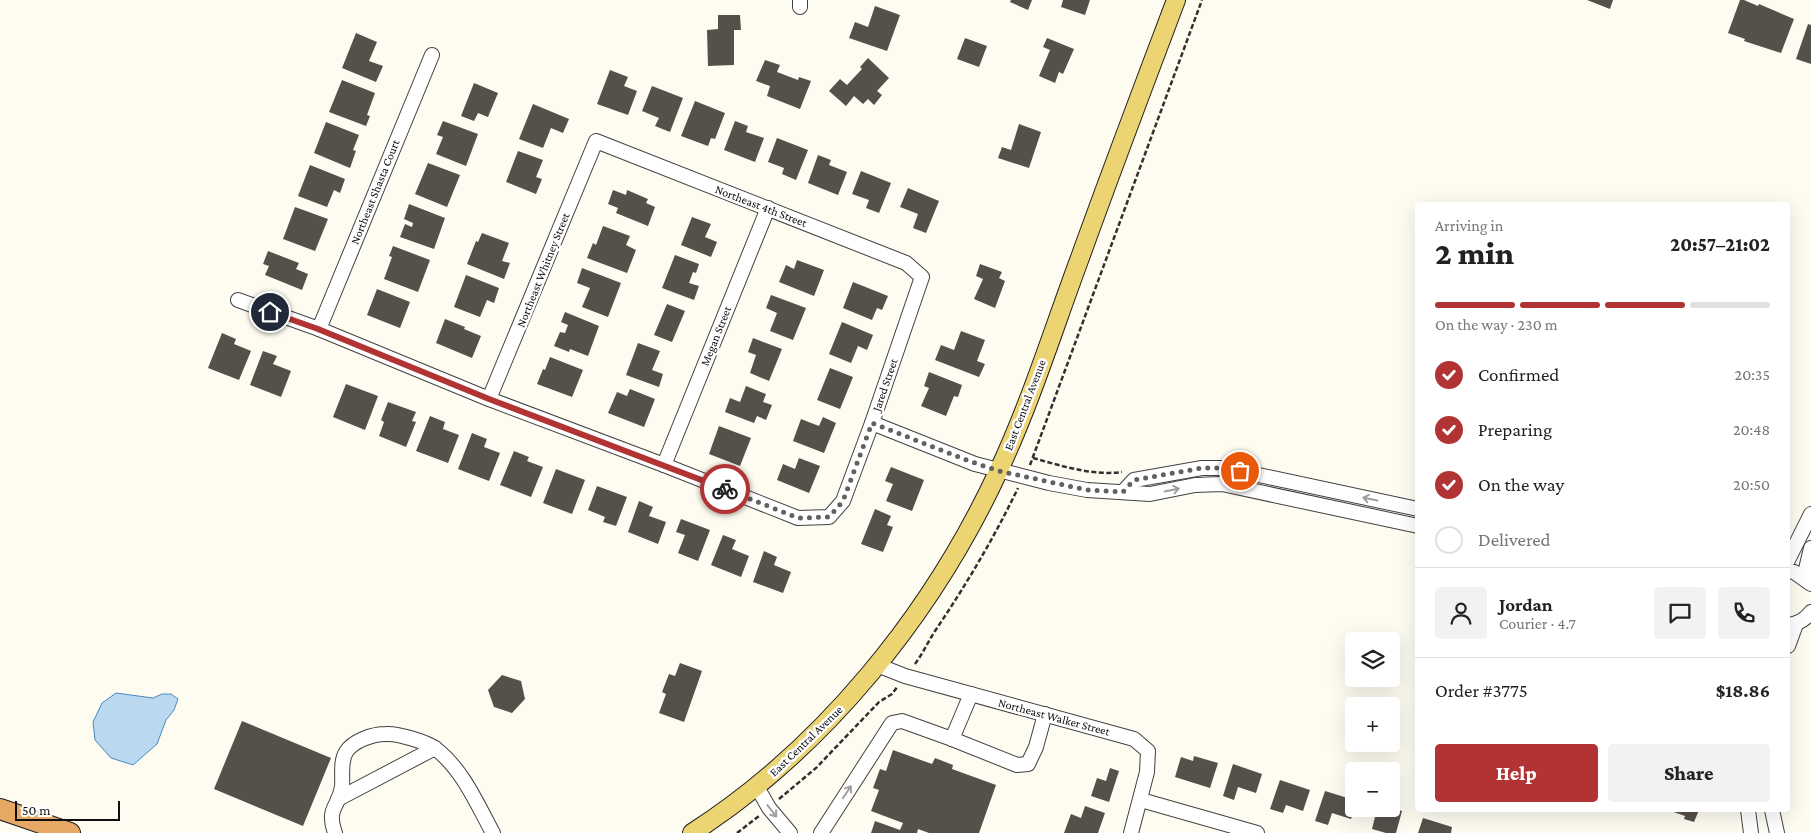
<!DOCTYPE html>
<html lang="en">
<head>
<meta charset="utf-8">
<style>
  :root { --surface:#fff; --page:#f2f2f2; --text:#222; --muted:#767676; --line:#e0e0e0; --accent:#b13333 }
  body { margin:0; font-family:"Crimson Pro",serif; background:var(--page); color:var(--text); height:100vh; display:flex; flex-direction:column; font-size:19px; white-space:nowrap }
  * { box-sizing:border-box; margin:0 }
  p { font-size:16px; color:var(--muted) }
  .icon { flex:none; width:28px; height:28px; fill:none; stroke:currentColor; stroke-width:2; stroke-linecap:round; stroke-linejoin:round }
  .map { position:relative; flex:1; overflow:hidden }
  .panel { position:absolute; left:1415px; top:202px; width:375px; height:610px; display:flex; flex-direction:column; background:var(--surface); border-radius:5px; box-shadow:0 5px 20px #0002 }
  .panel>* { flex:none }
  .controls { position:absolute; left:1345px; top:632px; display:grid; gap:10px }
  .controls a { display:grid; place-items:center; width:55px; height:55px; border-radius:5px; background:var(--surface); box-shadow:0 5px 20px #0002; font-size:25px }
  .scale { position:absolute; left:15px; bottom:12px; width:105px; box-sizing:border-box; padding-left:5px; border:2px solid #0e0e0e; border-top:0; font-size:14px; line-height:18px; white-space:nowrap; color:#0e0e0e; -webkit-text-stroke:4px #fff; paint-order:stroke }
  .pin { position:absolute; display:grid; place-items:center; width:42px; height:42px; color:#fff; margin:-21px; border:2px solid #fff; border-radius:50%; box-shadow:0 1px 5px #0007 }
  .courier { position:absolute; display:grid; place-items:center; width:50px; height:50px; margin:-25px; border:4px solid #b13333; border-radius:50%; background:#fff; color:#222; box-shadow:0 1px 6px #0007 }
  .headline em { font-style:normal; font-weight:800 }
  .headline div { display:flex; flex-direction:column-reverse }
  .headline { display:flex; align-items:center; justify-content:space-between; height:85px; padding:0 20px }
  h1 { font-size:32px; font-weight:800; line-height:38px }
  .bar { display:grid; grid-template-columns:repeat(4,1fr); gap:8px 5px; align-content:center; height:60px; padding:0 20px }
  .bar i { height:6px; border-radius:4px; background:var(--line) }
  .bar .active { background:var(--accent) }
  .bar p { grid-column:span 4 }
  .line { display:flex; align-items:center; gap:12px; padding:0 20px; border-top:1px solid var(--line) }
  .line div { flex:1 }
  .round { display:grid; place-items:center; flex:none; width:52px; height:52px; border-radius:5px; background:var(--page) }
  ol { padding:0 20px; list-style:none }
  li { display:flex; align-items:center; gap:15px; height:55px }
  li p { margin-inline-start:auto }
  li .icon { padding:5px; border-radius:50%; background:var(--accent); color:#fff; stroke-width:4 }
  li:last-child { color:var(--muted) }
  li i { width:28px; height:28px; border:2px solid var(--line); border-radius:50% }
  .primary-button { display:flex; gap:10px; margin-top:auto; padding:10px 20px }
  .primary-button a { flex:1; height:58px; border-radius:5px; background:var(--accent); color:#fff; font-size:20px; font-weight:800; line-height:58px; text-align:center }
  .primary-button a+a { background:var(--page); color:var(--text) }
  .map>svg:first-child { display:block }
</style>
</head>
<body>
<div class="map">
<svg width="1811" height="833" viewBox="0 0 1811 833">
  <rect width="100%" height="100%" fill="#fefcf0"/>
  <polygon fill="#bad9f0" stroke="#478ac1" points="116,693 153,698 162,694 171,694 178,699 174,710 166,720 157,744 133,765 111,758 95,740 93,722 102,703"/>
  <g fill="#56504b">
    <polygon points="1011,0 1032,0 1028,10 1010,2"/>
    <polygon points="1063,0 1090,0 1085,15 1061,7"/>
    <polygon points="1587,0 1613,0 1610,9"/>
    <polygon points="1740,0 1744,0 1758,6 1759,4 1794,19 1781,53 1744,41 1745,39 1728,33"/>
    <polygon points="875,6 900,15 887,51 849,38 855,22 868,27"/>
    <polygon points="718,15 740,15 741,30 734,30 734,65 708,66 707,30 718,29"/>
    <polygon points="1808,24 1811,25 1811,64 1796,59"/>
    <polygon points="356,33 377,42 369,61 383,66 376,82 342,68"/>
    <polygon points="965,38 987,46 979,67 957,59"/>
    <polygon points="1047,38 1074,49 1063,74 1059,72 1055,83 1039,76 1050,50 1043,47"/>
    <polygon points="868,58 889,78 877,91 882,95 874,105 868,99 863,104 854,96 846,106 829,91 840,79 847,85 862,69 860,67"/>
    <polygon points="765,60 780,65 777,72 798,80 799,77 811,81 800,109 767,96 770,86 756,81"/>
    <polygon points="610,70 628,77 624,86 637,91 628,115 597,104"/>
    <polygon points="342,80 375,93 367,115 370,116 366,126 329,112"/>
    <polygon points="474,83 498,93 488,117 478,113 474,121 461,116"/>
    <polygon points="652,86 683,98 670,132 655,126 659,118 642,111"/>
    <polygon points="695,101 725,113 715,139 711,138 708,146 681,136"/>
    <polygon points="533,104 569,119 563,133 551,128 543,148 519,139"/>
    <polygon points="443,121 478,134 466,166 436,154 443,137 437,135"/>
    <polygon points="735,121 748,126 746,132 764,138 755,162 724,150"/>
    <polygon points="326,122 359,135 353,150 356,151 350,168 314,153"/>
    <polygon points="1019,124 1041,132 1029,168 998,158 1002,147 1011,150"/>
    <polygon points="777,138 808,150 796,180 782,174 784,168 768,162"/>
    <polygon points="518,151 543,160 536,177 542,179 536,194 506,182"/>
    <polygon points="818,155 831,160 829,165 847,172 838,195 808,183"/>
    <polygon points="428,163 460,175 447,207 415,194"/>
    <polygon points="310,165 345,179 340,193 334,190 327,207 298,196"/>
    <polygon points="861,171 891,183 879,213 866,208 869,200 852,194"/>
    <polygon points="908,188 939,201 926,233 913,228 918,214 900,207"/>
    <polygon points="613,190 626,195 627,190 648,199 646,203 655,207 648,226 616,213 618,208 608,204"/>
    <polygon points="409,204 445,218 434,249 400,237 405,224 412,227 413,223 404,219"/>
    <polygon points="295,207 328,219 315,251 283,239"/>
    <polygon points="692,217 711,224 705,237 717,242 711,257 681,245"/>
    <polygon points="603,226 630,236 626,245 636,250 627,273 587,258 593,243 596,245"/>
    <polygon points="482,233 509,243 502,261 510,263 504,279 467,264 476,241 478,242"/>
    <polygon points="393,246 430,260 418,292 384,279 392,257 389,256"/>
    <polygon points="268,251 299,263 296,269 308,274 302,290 265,275 269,266 263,264"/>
    <polygon points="675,255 699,264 696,273 693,272 689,283 699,286 694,300 662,288"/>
    <polygon points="797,260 824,270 814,296 779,282 786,265 794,269"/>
    <polygon points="980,264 1002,272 999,278 1005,281 995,308 974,299 983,279 976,276"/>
    <polygon points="582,268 621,283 608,317 582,307 590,288 577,283"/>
    <polygon points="466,275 499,288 494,303 487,300 480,317 454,307"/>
    <polygon points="853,282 888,296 882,310 877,308 872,320 843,308"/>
    <polygon points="377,289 410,302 400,328 367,315"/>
    <polygon points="771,295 806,308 793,340 770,331 777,313 766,308"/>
    <polygon points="667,304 685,311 672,342 654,335"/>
    <polygon points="565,312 599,326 588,356 570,349 569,352 554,346 560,332 565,333 568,325 561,322"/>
    <polygon points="445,319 465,327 464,329 481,336 472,358 436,343"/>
    <polygon points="842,322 873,335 867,350 858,346 851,363 829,354"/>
    <polygon points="961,331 985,340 977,361 985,364 979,377 935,360 941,345 954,350"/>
    <polygon points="222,333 236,339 234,344 251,351 239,380 208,368"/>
    <polygon points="753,338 782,349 769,381 750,373 756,355 748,352"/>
    <polygon points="638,343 660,351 652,370 663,374 659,387 626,375"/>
    <polygon points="263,351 277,356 273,364 291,371 281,397 250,385"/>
    <polygon points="550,357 583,370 572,397 537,384 543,369 545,370"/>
    <polygon points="830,368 853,377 840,409 817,400"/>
    <polygon points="929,372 962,385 958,397 954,396 946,416 921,406 929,388 924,386"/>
    <polygon points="346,384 378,396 365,430 333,417"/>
    <polygon points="746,386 766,394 763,402 772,405 766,420 757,416 754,423 725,412 730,398 740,402"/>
    <polygon points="630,389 655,399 644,427 608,413 617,392 627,396"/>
    <polygon points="388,402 416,412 412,421 416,422 406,447 379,436 384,422 381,420"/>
    <polygon points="430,416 445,422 443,429 459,435 448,463 416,451"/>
    <polygon points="823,417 836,423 824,453 793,441 801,419 819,426"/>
    <polygon points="719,426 751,438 740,466 709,454"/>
    <polygon points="472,433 487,439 484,447 500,453 489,481 458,469"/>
    <polygon points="514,451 529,457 527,461 543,467 531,497 500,485"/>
    <polygon points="799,458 820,466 809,493 777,480 783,464 795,469"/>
    <polygon points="891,467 924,480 912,511 886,501 893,484 885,481"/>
    <polygon points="556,469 585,480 572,514 543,503"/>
    <polygon points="597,486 627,497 616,526 603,522 605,517 588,510"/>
    <polygon points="639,501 653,507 649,516 666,522 658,544 628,532"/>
    <polygon points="875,509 891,516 887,525 893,527 883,552 861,544"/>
    <polygon points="681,519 710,530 698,561 678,553 685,535 676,532"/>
    <polygon points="723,535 736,540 732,549 749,556 741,577 711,565"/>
    <polygon points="764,551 777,557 774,565 791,572 783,593 753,582"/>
    <polygon points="680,663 702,671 684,722 659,713 666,694 662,692 669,674 675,676"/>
    <polygon points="502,675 521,681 525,699 512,713 494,707 488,690"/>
    <polygon points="242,721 331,758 303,826 214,789"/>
    <polygon points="893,750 932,764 935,758 953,765 952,769 996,785 979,833 929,833 918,829 917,833 871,833 875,821 900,830 903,823 871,811 879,790 873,788 880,769 886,771"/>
    <polygon points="1194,756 1218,763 1210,788 1175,777 1181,757 1193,761"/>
    <polygon points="1233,764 1262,774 1256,793 1238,787 1234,800 1223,796"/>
    <polygon points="1110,768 1119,771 1109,802 1091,796 1097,778 1106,781"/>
    <polygon points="1280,780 1310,790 1303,811 1286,805 1283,813 1270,809"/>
    <polygon points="1325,791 1354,800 1355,809 1351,819 1332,813 1328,825 1315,821"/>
    <polygon points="1085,806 1105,813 1098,833 1064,833 1071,814 1081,818"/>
    <polygon points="1391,808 1402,811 1396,833 1386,833 1372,829 1377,809"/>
    <polygon points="1668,810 1699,810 1694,822 1684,819 1685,816"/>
    <polygon points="1423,818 1452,827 1451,833 1418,833"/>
  </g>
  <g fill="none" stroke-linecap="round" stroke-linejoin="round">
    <defs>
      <g id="minor">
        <polyline points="800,0 800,7"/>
        <polyline points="238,300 319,329 489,399 664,465 798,518 829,517 843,501 872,423 922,277 906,263 596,141 489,399"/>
        <polyline points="319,329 432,55"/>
        <polyline points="872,423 975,464 1049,483 1087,490 1150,494 1195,485 1222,484 1418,526"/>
        <polyline points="664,465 768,208"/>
        <polyline points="1123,492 1134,480 1202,468 1226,468 1418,509"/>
        <polyline points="1788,560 1811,514"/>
        <polyline points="1788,571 1794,572 1811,584"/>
        <polyline points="1807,580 1806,569 1811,548"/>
        <path d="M1788,625C1798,624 1805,620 1811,612"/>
        <polyline points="1788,646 1796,624"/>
        <polyline points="877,665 905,676 1134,739 1148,751 1147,772 1131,833"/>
        <polyline points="952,739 1017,765 1028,764 1036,747 1045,714"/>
        <polyline points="757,787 769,808 790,833"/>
        <polyline points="338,799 435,748"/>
        <polyline points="1141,800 1257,833"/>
        <polyline points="1748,810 1751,833"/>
        <polyline points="1772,810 1777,833"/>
        <path d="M335,833C326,807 339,808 342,786C343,776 340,762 346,752C353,741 372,734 386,734C397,733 427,742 436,749C463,770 477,804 493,833"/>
        <polyline points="821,833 892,723 902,721 952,739 971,694"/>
      </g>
      <path id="major" d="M692,833C824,748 932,614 998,472C1031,402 1054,327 1081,255C1112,169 1144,85 1176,0"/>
      <polyline id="highway" points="0,809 70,833"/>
    </defs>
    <use href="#minor" stroke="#414141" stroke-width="16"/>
    <use href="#major" stroke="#1f1f1f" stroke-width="20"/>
    <use href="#highway" stroke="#1f1f1f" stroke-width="22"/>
    <g stroke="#303030" stroke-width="2.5" stroke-dasharray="5 2.5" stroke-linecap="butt">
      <path d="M1033,458C1062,466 1093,476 1122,472"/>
      <polyline points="1030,465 1202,0"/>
      <path d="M915,664C923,653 928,642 935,631C966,585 994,538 1018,488"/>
      <polyline points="779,799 816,768 879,702 892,694 898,686"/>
      <polyline points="737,833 759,816"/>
    </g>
    <use href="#minor" stroke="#fff" stroke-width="14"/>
    <use href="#major" stroke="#ecd472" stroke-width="18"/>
    <use href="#highway" stroke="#e7a765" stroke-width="20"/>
  </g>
  <defs><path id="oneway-shaft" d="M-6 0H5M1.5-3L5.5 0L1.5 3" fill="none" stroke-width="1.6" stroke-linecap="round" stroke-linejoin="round" transform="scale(1.25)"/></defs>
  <g stroke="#9f9f9f">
    <use href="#oneway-shaft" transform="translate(1172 490) rotate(-11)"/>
    <use href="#oneway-shaft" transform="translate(1370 499) rotate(-168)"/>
    <use href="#oneway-shaft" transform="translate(847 792) rotate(-56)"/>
    <use href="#oneway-shaft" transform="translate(772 811) rotate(52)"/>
  </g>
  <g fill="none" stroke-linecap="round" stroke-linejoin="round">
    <polyline stroke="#62615d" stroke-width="5" stroke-dasharray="0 9" points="725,489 798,518 829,517 843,501 872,423 969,461 999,471 1087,490 1123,492 1134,480 1202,468 1226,468 1240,471"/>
    <polyline stroke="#b13333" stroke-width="6" points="270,312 318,329 489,399 725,489"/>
  </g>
  <g text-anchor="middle" stroke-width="5" stroke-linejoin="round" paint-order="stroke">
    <g font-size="12" fill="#0e0e0e" stroke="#fff">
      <text transform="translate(375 192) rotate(-68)" y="4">Northeast Shasta Court</text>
      <text transform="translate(761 206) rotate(21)" y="4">Northeast 4th Street</text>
      <text transform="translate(543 270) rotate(-68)" y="4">Northeast Whitney Street</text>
      <text transform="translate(716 336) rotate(-68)" y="4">Megan Street</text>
      <text transform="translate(885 385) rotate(-71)" y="4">Jared Street</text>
      <text transform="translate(1025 405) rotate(-69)" y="4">East Central Avenue</text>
      <text transform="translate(1054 717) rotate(15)" y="4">Northeast Walker Street</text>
      <text transform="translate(806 741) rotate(-44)" y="4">East Central Avenue</text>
    </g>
  </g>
</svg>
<div class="controls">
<a><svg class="icon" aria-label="layers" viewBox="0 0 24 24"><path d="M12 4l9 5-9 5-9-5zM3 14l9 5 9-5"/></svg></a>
<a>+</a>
<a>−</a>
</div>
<div class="scale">50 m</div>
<div class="pin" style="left:1240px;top:471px;background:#ea580c"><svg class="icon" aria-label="bag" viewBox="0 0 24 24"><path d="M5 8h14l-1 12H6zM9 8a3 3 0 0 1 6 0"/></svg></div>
<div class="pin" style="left:270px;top:312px;background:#1f2937"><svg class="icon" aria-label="home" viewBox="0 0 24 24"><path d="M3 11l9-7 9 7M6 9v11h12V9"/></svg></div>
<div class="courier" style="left:725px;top:489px"><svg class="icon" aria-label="bike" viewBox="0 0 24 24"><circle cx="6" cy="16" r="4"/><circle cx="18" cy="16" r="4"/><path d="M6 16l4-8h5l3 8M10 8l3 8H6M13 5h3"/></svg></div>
<section class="panel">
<div class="headline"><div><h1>2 min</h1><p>Arriving in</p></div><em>20:57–21:02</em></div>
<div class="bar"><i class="active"></i><i class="active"></i><i class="active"></i><i></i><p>On the way · 230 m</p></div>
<ol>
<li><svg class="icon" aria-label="check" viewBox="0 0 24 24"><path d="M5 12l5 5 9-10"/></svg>Confirmed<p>20:35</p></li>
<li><svg class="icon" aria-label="check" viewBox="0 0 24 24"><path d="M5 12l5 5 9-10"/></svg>Preparing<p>20:48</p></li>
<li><svg class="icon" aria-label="check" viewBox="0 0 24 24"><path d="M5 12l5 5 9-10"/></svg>On the way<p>20:50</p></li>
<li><i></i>Delivered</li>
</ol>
<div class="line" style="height:90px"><a class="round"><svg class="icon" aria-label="person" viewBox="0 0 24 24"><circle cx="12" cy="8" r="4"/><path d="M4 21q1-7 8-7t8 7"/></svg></a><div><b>Jordan</b><p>Courier · 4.7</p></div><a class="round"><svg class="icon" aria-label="chat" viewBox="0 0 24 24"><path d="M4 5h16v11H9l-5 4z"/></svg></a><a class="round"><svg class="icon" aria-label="phone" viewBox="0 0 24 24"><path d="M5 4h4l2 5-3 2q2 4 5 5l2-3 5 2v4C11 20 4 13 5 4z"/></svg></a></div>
<div class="line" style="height:65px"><div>Order #3775</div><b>$18.86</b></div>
<div class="primary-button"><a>Help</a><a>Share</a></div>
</section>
</div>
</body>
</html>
